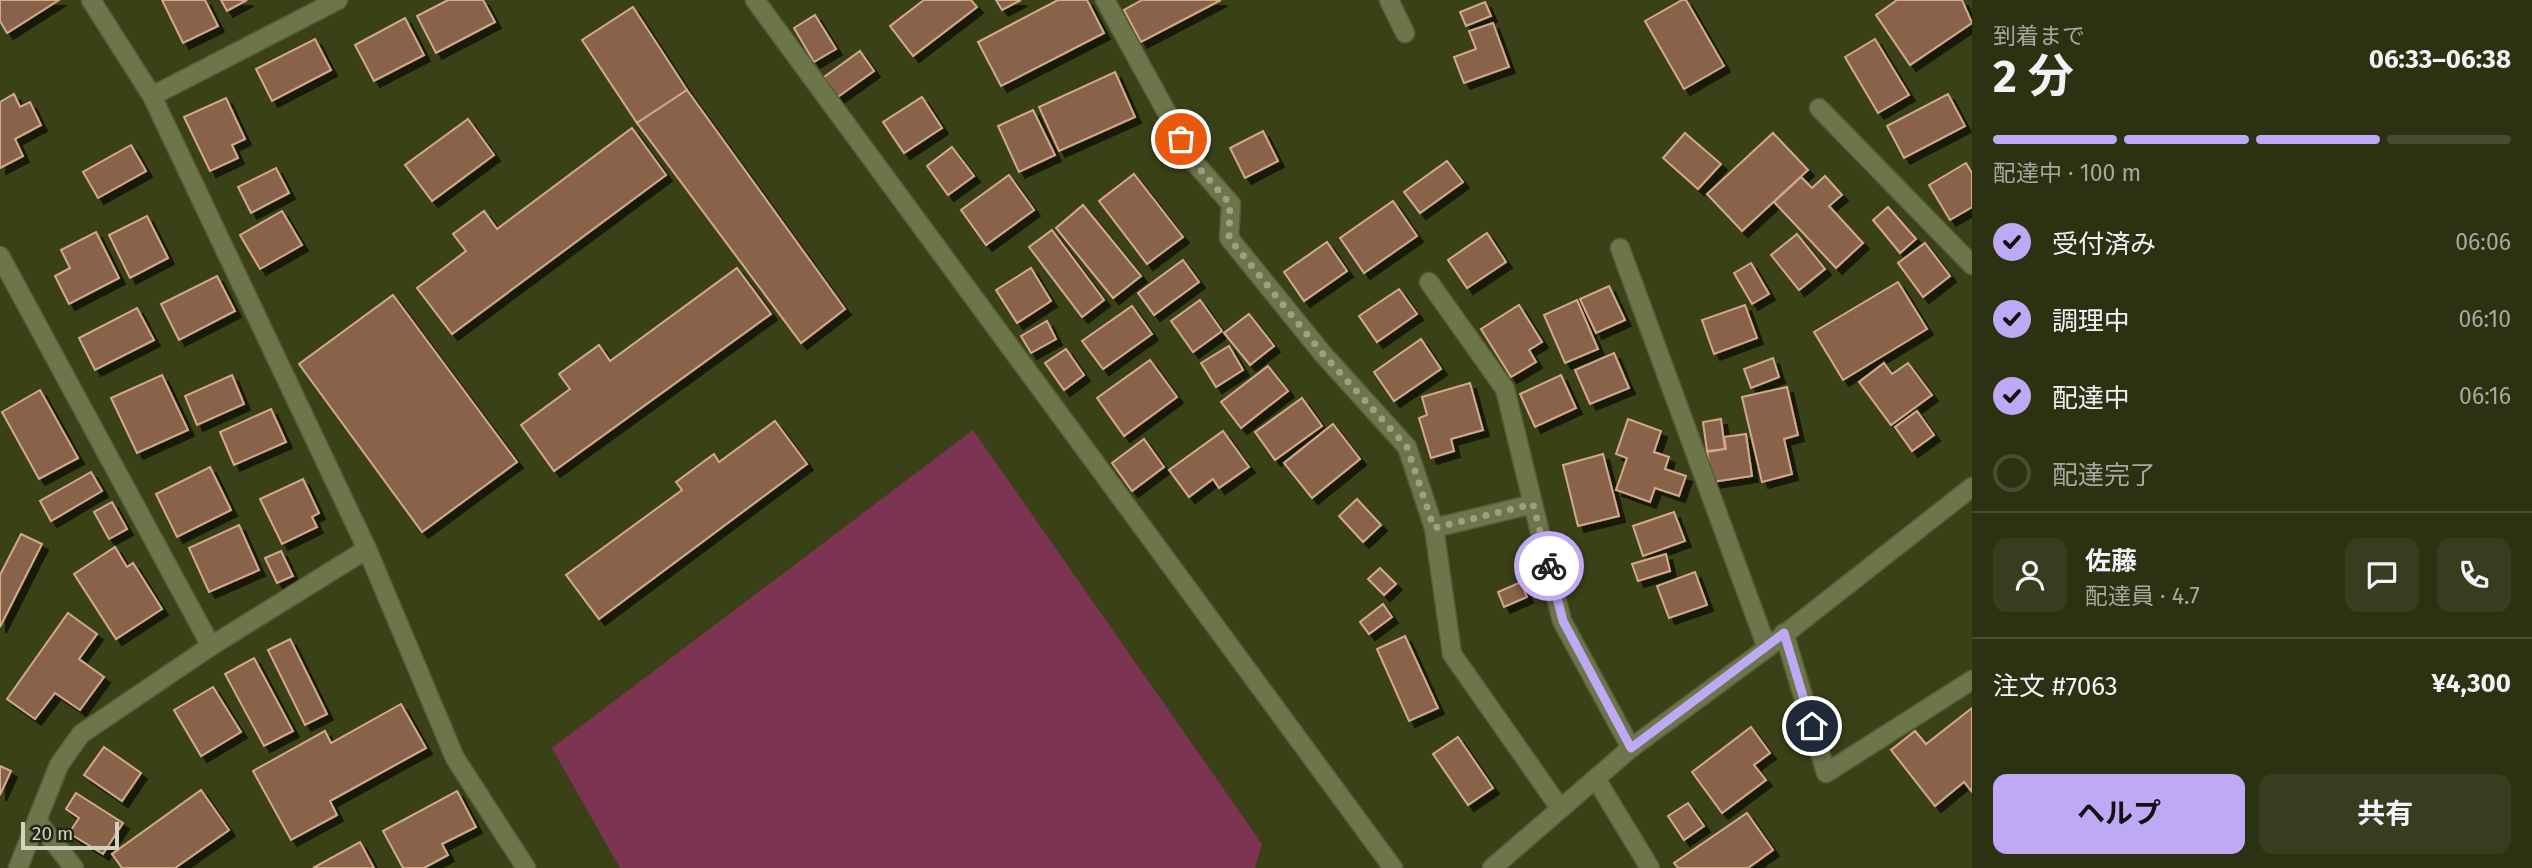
<!DOCTYPE html>
<html lang="ja">
<head>
<meta charset="utf-8">
<style>
  :root { --surface:#2c3111; --page:#383d1f; --text:#f1f3f6; --muted:#a6a99f; --line:#484c31; --accent:#bea9f5 }
  body { margin:0; font-family:"Fira Sans","Noto Sans JP",sans-serif; background:var(--page); color:var(--text); height:100vh; display:flex; flex-direction:column; font-size:26px; white-space:nowrap }
  * { box-sizing:border-box; margin:0 }
  p { font-size:23px; color:var(--muted) }
  .icon { flex:none; width:38px; height:38px; fill:none; stroke:currentColor; stroke-width:2; stroke-linecap:round; stroke-linejoin:round }
  .map { position:relative; flex:1; overflow:hidden }
  .sheet { display:flex; flex-direction:column; background:var(--surface); width:560px }
  .sheet>* { flex:none }
  .scale { position:absolute; left:21px; bottom:18px; width:98px; box-sizing:border-box; padding-left:7px; border:4px solid #d0d4bd; border-top:0; font-size:19px; line-height:24px; white-space:nowrap; color:#d0d4bd; -webkit-text-stroke:5px #232614; paint-order:stroke }
  .pin { position:absolute; display:grid; place-items:center; width:60px; height:60px; color:#fff; margin:-30px; border:4px solid #fff; border-radius:50%; box-shadow:0 2px 7px #0007 }
  .courier { position:absolute; display:grid; place-items:center; width:70px; height:70px; margin:-35px; border:5px solid #bea9f5; border-radius:50%; background:#fff; color:#222; box-shadow:0 2px 9px #0007 }
  .summary em { font-style:normal; font-weight:700 }
  .summary div { display:flex; flex-direction:column-reverse }
  .summary { display:flex; align-items:center; justify-content:space-between; height:119px; padding:0 21px }
  h1 { font-size:46px; font-weight:700; line-height:52px }
  .bar { display:grid; grid-template-columns:repeat(4,1fr); gap:10px 7px; align-content:center; height:84px; padding:0 21px }
  .bar i { height:9px; border-radius:5px; background:var(--line) }
  .bar .selected { background:var(--accent) }
  .bar p { grid-column:span 4 }
  .line { display:flex; align-items:center; gap:18px; padding:0 21px; border-top:2px solid var(--line) }
  .line div { flex:1 }
  .round { display:grid; place-items:center; flex:none; width:74px; height:74px; border-radius:14px; background:var(--page) }
  ol { padding:0 21px; list-style:none }
  li { display:flex; align-items:center; gap:21px; height:77px }
  li p { margin-inline-start:auto }
  li .icon { padding:7px; border-radius:50%; background:var(--accent); color:#111; stroke-width:4 }
  li:last-child { color:var(--muted) }
  li i { width:38px; height:38px; border:4px solid var(--line); border-radius:50% }
  .action { display:flex; gap:14px; margin-top:auto; padding:14px 21px }
  .action a { flex:1; height:80px; border-radius:14px; background:var(--accent); color:#111; font-size:28px; font-weight:700; line-height:80px; text-align:center }
  .action a+a { background:var(--page); color:var(--text) }
  main { display:flex; flex:1; min-height:0 }
  .map>svg:first-child { display:block }
</style>
</head>
<body>
<main>
<div class="map">
<svg width="1972" height="868" viewBox="0 0 1972 868">
  <defs>
    <filter id="shadow"><feDropShadow dx="6" dy="6" stdDeviation="0" flood-color="#0009"/></filter>
  </defs>
  <rect width="100%" height="100%" fill="#3b4117"/>
  <polygon fill="#7d3452" points="973,430 1262,844 1255,868 620,868 552,748"/>
  <g fill="#896348" stroke="#d3a98c" stroke-width="2" filter="url(#shadow)">
    <polygon points="0,0 59,0 7,33 0,21"/>
    <polygon points="162,0 205,0 218,26 183,43"/>
    <polygon points="221,0 247,0 227,11"/>
    <polygon points="448,0 483,0 495,22 436,53 417,16"/>
    <polygon points="924,0 971,0 977,7 913,56 890,26"/>
    <polygon points="996,0 1021,0 1002,10"/>
    <polygon points="1058,0 1087,0 1104,33 1001,86 978,42"/>
    <polygon points="1142,0 1221,0 1141,42 1124,10"/>
    <polygon points="1682,0 1686,0 1724,66 1684,89 1645,21"/>
    <polygon points="1897,0 1962,0 1972,23 1910,65 1876,15"/>
    <polygon points="1485,2 1491,16 1466,26 1460,12"/>
    <polygon points="633,7 687,90 637,123 582,40"/>
    <polygon points="815,15 836,49 814,62 794,28"/>
    <polygon points="405,18 424,55 374,81 355,45"/>
    <polygon points="1493,23 1509,67 1464,83 1454,57 1476,49 1469,31"/>
    <polygon points="315,39 331,70 272,101 256,69"/>
    <polygon points="1875,39 1909,95 1878,113 1845,57"/>
    <polygon points="860,51 874,71 835,99 820,80"/>
    <polygon points="1115,72 1135,117 1059,151 1039,107"/>
    <polygon points="687,90 845,309 801,343 637,123"/>
    <polygon points="14,94 20,107 30,102 41,125 15,139 23,156 0,168 0,102"/>
    <polygon points="1948,94 1965,126 1904,158 1887,126"/>
    <polygon points="922,97 942,128 904,153 883,122"/>
    <polygon points="226,98 245,139 232,145 238,158 210,171 184,117"/>
    <polygon points="1033,110 1055,155 1019,172 998,126"/>
    <polygon points="468,119 494,155 432,201 405,165"/>
    <polygon points="632,128 666,175 452,334 417,288 466,251 453,234 484,211 497,229"/>
    <polygon points="1263,131 1278,161 1245,178 1230,148"/>
    <polygon points="1685,133 1721,164 1698,189 1663,158"/>
    <polygon points="1773,133 1808,170 1742,231 1707,194"/>
    <polygon points="131,145 146,171 98,198 83,172"/>
    <polygon points="952,147 974,176 948,195 927,166"/>
    <polygon points="1447,161 1463,182 1420,213 1404,192"/>
    <polygon points="1966,163 1972,173 1972,207 1950,220 1929,185"/>
    <polygon points="276,168 289,193 251,213 238,187"/>
    <polygon points="1134,174 1183,237 1147,264 1099,201"/>
    <polygon points="1009,175 1034,210 986,245 961,210"/>
    <polygon points="1825,176 1842,195 1829,206 1863,243 1836,268 1774,202 1801,177 1812,188"/>
    <polygon points="1393,201 1417,236 1364,273 1340,238"/>
    <polygon points="1083,205 1141,276 1113,298 1056,228"/>
    <polygon points="1888,207 1916,239 1900,253 1873,220"/>
    <polygon points="282,211 302,245 260,269 240,235"/>
    <polygon points="147,216 168,258 130,278 109,235"/>
    <polygon points="1052,230 1104,300 1082,317 1029,247"/>
    <polygon points="96,232 119,278 69,304 55,276 70,268 61,250"/>
    <polygon points="1487,233 1506,262 1467,288 1448,260"/>
    <polygon points="1797,234 1825,269 1799,290 1771,255"/>
    <polygon points="1327,242 1347,271 1304,301 1284,272"/>
    <polygon points="1925,243 1950,276 1923,297 1898,263"/>
    <polygon points="1183,260 1199,282 1154,315 1138,293"/>
    <polygon points="1751,263 1769,294 1752,304 1734,273"/>
    <polygon points="737,268 771,314 554,471 521,425 570,389 559,374 599,345 610,361"/>
    <polygon points="1031,268 1051,301 1017,323 996,290"/>
    <polygon points="217,276 235,311 179,340 161,304"/>
    <polygon points="1898,282 1927,329 1843,380 1814,332"/>
    <polygon points="1609,286 1625,320 1596,333 1580,299"/>
    <polygon points="1399,289 1417,314 1377,342 1359,316"/>
    <polygon points="393,295 517,462 422,532 299,364"/>
    <polygon points="1200,300 1222,331 1193,352 1171,321"/>
    <polygon points="1577,300 1598,349 1565,363 1544,315"/>
    <polygon points="1519,305 1542,342 1529,350 1536,362 1511,377 1481,329"/>
    <polygon points="1745,305 1757,338 1714,354 1702,320"/>
    <polygon points="1132,306 1152,334 1103,369 1082,341"/>
    <polygon points="137,308 154,340 95,370 79,338"/>
    <polygon points="1249,314 1274,346 1250,365 1224,333"/>
    <polygon points="1047,321 1056,339 1031,353 1021,336"/>
    <polygon points="1421,339 1441,369 1394,401 1374,372"/>
    <polygon points="1229,346 1243,370 1216,387 1201,363"/>
    <polygon points="1066,349 1084,375 1064,390 1045,363"/>
    <polygon points="1614,353 1629,388 1590,404 1575,370"/>
    <polygon points="1773,358 1779,377 1751,388 1744,369"/>
    <polygon points="1150,360 1177,397 1124,436 1097,398"/>
    <polygon points="1884,363 1892,374 1908,363 1932,395 1891,425 1859,382"/>
    <polygon points="1268,366 1288,391 1241,428 1221,402"/>
    <polygon points="162,375 188,430 137,453 111,398"/>
    <polygon points="232,375 244,404 197,425 185,396"/>
    <polygon points="1561,375 1576,408 1535,427 1520,394"/>
    <polygon points="1470,383 1483,430 1451,439 1454,451 1431,458 1419,418 1427,415 1422,397"/>
    <polygon points="1787,387 1798,435 1784,439 1792,474 1762,482 1742,397"/>
    <polygon points="40,390 78,458 39,479 2,412"/>
    <polygon points="1302,398 1322,426 1275,460 1255,432"/>
    <polygon points="271,409 286,442 234,465 220,432"/>
    <polygon points="1917,411 1934,435 1912,451 1895,427"/>
    <polygon points="1628,419 1661,431 1654,452 1669,457 1665,469 1686,476 1679,496 1655,488 1650,502 1616,490 1627,458 1616,454"/>
    <polygon points="1721,419 1725,449 1707,451 1703,422"/>
    <polygon points="775,421 807,464 599,619 566,575 682,490 676,482 714,454 719,462"/>
    <polygon points="1333,424 1360,459 1312,498 1284,463"/>
    <polygon points="1223,431 1249,467 1219,488 1213,479 1189,497 1169,470"/>
    <polygon points="1746,434 1752,476 1712,482 1707,452 1726,449 1724,437"/>
    <polygon points="1144,439 1164,467 1132,491 1112,463"/>
    <polygon points="1603,454 1619,516 1578,526 1563,465"/>
    <polygon points="210,467 231,510 177,537 156,494"/>
    <polygon points="91,472 102,491 51,521 40,501"/>
    <polygon points="303,479 319,513 312,517 317,527 282,544 260,499"/>
    <polygon points="1357,499 1381,525 1363,542 1339,516"/>
    <polygon points="112,502 127,529 109,539 94,512"/>
    <polygon points="1674,512 1685,541 1643,556 1633,526"/>
    <polygon points="239,525 259,570 209,592 189,548"/>
    <polygon points="21,534 42,544 0,627 0,575"/>
    <polygon points="115,547 127,567 133,563 162,609 116,639 74,574"/>
    <polygon points="281,551 293,576 277,583 265,558"/>
    <polygon points="1666,554 1670,571 1638,581 1632,564"/>
    <polygon points="1380,568 1396,584 1384,595 1368,579"/>
    <polygon points="1695,572 1707,605 1669,618 1657,586"/>
    <polygon points="1521,582 1527,597 1504,607 1498,592"/>
    <polygon points="1383,604 1392,617 1369,634 1360,622"/>
    <polygon points="68,613 97,634 79,659 104,677 80,710 55,693 35,719 7,699"/>
    <polygon points="1405,636 1438,708 1409,721 1377,649"/>
    <polygon points="290,639 327,714 305,725 268,650"/>
    <polygon points="254,658 293,731 264,746 225,674"/>
    <polygon points="213,687 241,732 201,756 174,710"/>
    <polygon points="401,704 426,748 330,801 337,815 291,840 253,771 325,731 331,743"/>
    <polygon points="1972,708 1972,792 1964,782 1935,806 1891,750 1915,731 1926,744"/>
    <polygon points="1751,727 1770,753 1754,765 1766,780 1722,813 1692,772"/>
    <polygon points="1458,737 1493,788 1468,805 1433,754"/>
    <polygon points="104,747 141,773 122,801 84,775"/>
    <polygon points="0,766 11,771 0,795"/>
    <polygon points="201,790 229,830 175,868 122,868 112,854"/>
    <polygon points="457,791 476,827 442,844 448,855 424,868 403,868 383,831"/>
    <polygon points="76,793 123,823 103,854 69,833 79,818 66,809"/>
    <polygon points="1688,803 1704,826 1684,840 1668,816"/>
    <polygon points="1747,813 1773,850 1748,868 1678,868 1674,863"/>
    <polygon points="360,842 374,868 313,868"/>
  </g>
  <g fill="none" stroke-linecap="round" stroke-linejoin="round">
    <defs>
      <g id="minor">
        <polyline points="91,0 152,96 367,549 455,758 526,868"/>
        <polyline points="755,0 1393,868"/>
        <polyline points="1105,0 1194,162 1231,204 1229,238 1323,354 1407,447 1434,528 1452,654 1560,808"/>
        <polyline points="1389,0 1405,33"/>
        <polyline points="152,96 338,0"/>
        <polyline points="1819,108 1972,265"/>
        <polyline points="1620,248 1767,648"/>
        <polyline points="0,256 211,646"/>
        <polyline points="1429,282 1505,389 1533,504"/>
        <polyline points="1434,528 1533,504 1562,621 1631,748"/>
        <polyline points="1784,633 1826,773 1972,680"/>
        <polyline points="1596,779 1650,868"/>
        <polyline points="37,821 74,868"/>
        <polyline points="18,868 59,765 81,734 211,646 367,549"/>
      </g>
      <polyline id="tertiary" points="1492,868 1631,748 1767,648 1972,487"/>
    </defs>
    <use href="#minor" stroke="#575c39" stroke-width="21"/>
    <use href="#tertiary" stroke="#575c39" stroke-width="21"/>
    <use href="#minor" stroke="#6d754a" stroke-width="18"/>
    <use href="#tertiary" stroke="#6d754a" stroke-width="18"/>
  </g>
  <g fill="none" stroke-linecap="round" stroke-linejoin="round">
    <polyline stroke="#9ca183" stroke-width="7" stroke-dasharray="0 12.6" points="1181,139 1194,162 1230,204 1229,238 1323,354 1407,447 1434,528 1533,504 1549,566"/>
    <polyline stroke="#bea9f5" stroke-width="9" points="1549,566 1563,621 1631,748 1784,633 1812,726"/>
  </g>
</svg>
<div class="scale">20 m</div>
<div class="pin" style="left:1181px;top:139px;background:#ea580c"><svg class="icon" aria-label="bag" viewBox="0 0 24 24"><path d="M5 8h14l-1 12H6zM9 8a3 3 0 0 1 6 0"/></svg></div>
<div class="pin" style="left:1812px;top:726px;background:#1f2937"><svg class="icon" aria-label="home" viewBox="0 0 24 24"><path d="M3 11l9-7 9 7M6 9v11h12V9"/></svg></div>
<div class="courier" style="left:1549px;top:566px"><svg class="icon" aria-label="bike" viewBox="0 0 24 24"><circle cx="6" cy="16" r="4"/><circle cx="18" cy="16" r="4"/><path d="M6 16l4-8h5l3 8M10 8l3 8H6M13 5h3"/></svg></div>
</div>
<section class="sheet">
<div class="summary"><div><h1>2 分</h1><p>到着まで</p></div><em>06:33–06:38</em></div>
<div class="bar"><i class="selected"></i><i class="selected"></i><i class="selected"></i><i></i><p>配達中 · 100 m</p></div>
<ol>
<li><svg class="icon" aria-label="check" viewBox="0 0 24 24"><path d="M5 12l5 5 9-10"/></svg>受付済み<p>06:06</p></li>
<li><svg class="icon" aria-label="check" viewBox="0 0 24 24"><path d="M5 12l5 5 9-10"/></svg>調理中<p>06:10</p></li>
<li><svg class="icon" aria-label="check" viewBox="0 0 24 24"><path d="M5 12l5 5 9-10"/></svg>配達中<p>06:16</p></li>
<li><i></i>配達完了</li>
</ol>
<div class="line" style="height:126px"><a class="round"><svg class="icon" aria-label="person" viewBox="0 0 24 24"><circle cx="12" cy="8" r="4"/><path d="M4 21q1-7 8-7t8 7"/></svg></a><div><b>佐藤</b><p>配達員 · 4.7</p></div><a class="round"><svg class="icon" aria-label="chat" viewBox="0 0 24 24"><path d="M4 5h16v11H9l-5 4z"/></svg></a><a class="round"><svg class="icon" aria-label="phone" viewBox="0 0 24 24"><path d="M5 4h4l2 5-3 2q2 4 5 5l2-3 5 2v4C11 20 4 13 5 4z"/></svg></a></div>
<div class="line" style="height:91px"><div>注文 #7063</div><b>¥4,300</b></div>
<div class="action"><a>ヘルプ</a><a>共有</a></div>
</section>
</main>
</body>
</html>
